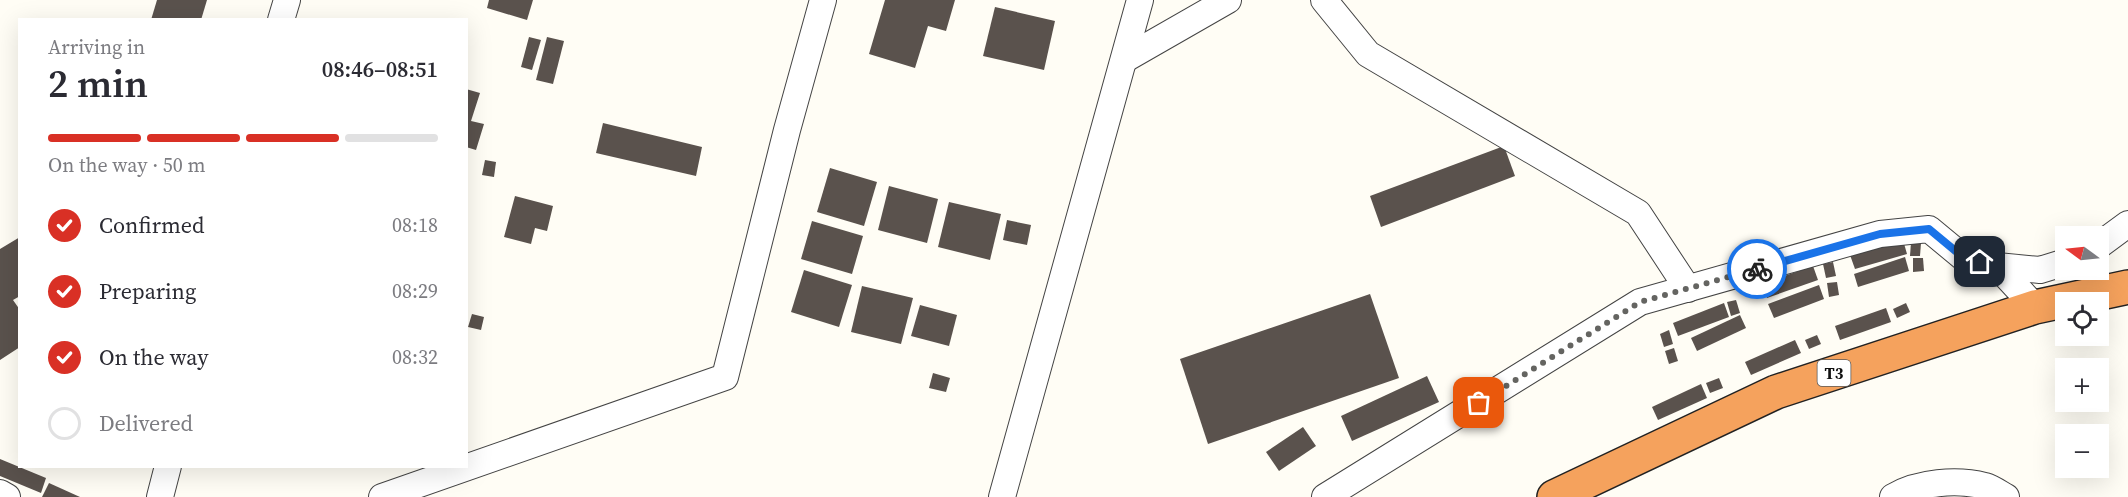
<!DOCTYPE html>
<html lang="en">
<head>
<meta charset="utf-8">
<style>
  :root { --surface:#fff; --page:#f2f2f3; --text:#2b2b33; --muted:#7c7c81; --line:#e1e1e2; --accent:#d93025 }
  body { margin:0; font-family:"Source Serif 4",serif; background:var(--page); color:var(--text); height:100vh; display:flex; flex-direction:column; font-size:22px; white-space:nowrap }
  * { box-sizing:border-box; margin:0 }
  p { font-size:20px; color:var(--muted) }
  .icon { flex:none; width:33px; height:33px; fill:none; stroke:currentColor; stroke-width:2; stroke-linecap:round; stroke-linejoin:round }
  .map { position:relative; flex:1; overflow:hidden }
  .side { position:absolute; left:18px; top:18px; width:450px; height:450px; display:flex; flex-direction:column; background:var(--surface); border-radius:0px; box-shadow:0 6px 24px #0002 }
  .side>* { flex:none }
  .needle { width:39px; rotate:285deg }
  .buttons { position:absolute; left:2055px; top:226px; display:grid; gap:12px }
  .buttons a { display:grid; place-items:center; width:54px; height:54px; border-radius:0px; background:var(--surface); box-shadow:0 6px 24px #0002; font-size:30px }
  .pin { position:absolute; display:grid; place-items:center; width:51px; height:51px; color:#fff; margin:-26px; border-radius:12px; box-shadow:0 3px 9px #0006 }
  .courier { position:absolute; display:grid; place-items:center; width:60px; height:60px; margin:-30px; border:4px solid #1a73e8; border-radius:50%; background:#fff; color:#222; box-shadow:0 2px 8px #0007 }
  .head em { font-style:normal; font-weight:600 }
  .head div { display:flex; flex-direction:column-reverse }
  .head { display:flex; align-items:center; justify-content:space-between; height:102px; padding:0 30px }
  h1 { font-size:39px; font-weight:600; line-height:45px }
  .bar { display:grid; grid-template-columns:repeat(4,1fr); gap:9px 6px; align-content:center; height:72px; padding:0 30px }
  .bar i { height:8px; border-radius:4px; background:var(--line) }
  .bar .on { background:var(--accent) }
  .bar p { grid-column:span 4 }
  ol { padding:0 30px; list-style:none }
  li { display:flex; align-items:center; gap:18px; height:66px }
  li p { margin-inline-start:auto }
  li .icon { padding:6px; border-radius:50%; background:var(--accent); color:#fff; stroke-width:4 }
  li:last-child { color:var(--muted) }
  li i { width:33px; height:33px; border:3px solid var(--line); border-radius:50% }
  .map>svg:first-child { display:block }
</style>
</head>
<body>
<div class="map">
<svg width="2128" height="497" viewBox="0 0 2128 497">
  <rect width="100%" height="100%" fill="#fffdf5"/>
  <g fill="#5a524d">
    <polygon points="157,0 207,0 201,20 151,20"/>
    <polygon points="489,0 533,0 527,20 487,8"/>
    <polygon points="885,0 955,0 946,31 928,26 915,68 869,54"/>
    <polygon points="995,7 1055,21 1044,70 983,56"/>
    <polygon points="529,37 541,40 532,70 521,67"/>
    <polygon points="547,37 564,41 553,84 536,80"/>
    <polygon points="466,89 480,93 471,121 484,124 476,150 466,147"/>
    <polygon points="603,123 702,147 696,176 596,153"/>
    <polygon points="1504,146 1515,176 1381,227 1370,196"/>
    <polygon points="485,160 496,162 494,177 482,175"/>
    <polygon points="830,168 877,182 864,226 817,212"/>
    <polygon points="889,186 938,199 927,243 878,230"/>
    <polygon points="515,196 553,206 547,231 535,228 531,244 504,237"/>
    <polygon points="949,202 1001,214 990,260 938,247"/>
    <polygon points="1007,220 1031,225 1027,245 1003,240"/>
    <polygon points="812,221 863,236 852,274 801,259"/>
    <polygon points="20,237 20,296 13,300 20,310 20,347 0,360 0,249"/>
    <polygon points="1903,240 1907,254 1855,269 1850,255"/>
    <polygon points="1911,242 1921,243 1920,256 1910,256"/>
    <polygon points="1905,257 1909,271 1858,287 1854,274"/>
    <polygon points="1913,258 1923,258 1924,271 1913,272"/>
    <polygon points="1833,262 1836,276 1826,278 1823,264"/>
    <polygon points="1813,266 1818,280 1767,298 1762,284"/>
    <polygon points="804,270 852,285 839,327 791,312"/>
    <polygon points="1837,282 1839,295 1829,297 1827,283"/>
    <polygon points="1819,285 1824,299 1774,318 1768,304"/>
    <polygon points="862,286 913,298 901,344 851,332"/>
    <polygon points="1370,294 1399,378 1208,444 1180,359"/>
    <polygon points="1736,300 1740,313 1731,316 1727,302"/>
    <polygon points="1724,303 1729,317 1678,336 1673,323"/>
    <polygon points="1906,303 1910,312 1897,318 1893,309"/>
    <polygon points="920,305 957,315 949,346 911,336"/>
    <polygon points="1886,308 1891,322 1840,340 1835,326"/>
    <polygon points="472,314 484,317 481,330 468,327"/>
    <polygon points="1740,315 1746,328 1697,351 1691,338"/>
    <polygon points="1669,330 1673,344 1664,347 1660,334"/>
    <polygon points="1817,335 1821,344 1809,349 1805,340"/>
    <polygon points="1795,340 1801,353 1751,375 1745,362"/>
    <polygon points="1674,348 1678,361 1669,364 1665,351"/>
    <polygon points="933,373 950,378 946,392 929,388"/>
    <polygon points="1427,376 1439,402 1352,441 1341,416"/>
    <polygon points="1719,378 1723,388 1710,393 1706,383"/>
    <polygon points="1701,384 1707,398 1658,420 1652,407"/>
    <polygon points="1303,427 1316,446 1279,471 1266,452"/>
    <polygon points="0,459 46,478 41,493 0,476"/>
    <polygon points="49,483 80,497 42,497"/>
  </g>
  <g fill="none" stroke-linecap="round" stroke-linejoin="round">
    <defs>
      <g id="street">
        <polyline points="1324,0 1368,54 1638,213 1688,289"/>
        <polyline points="281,20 287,0"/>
        <polyline points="1125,59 1228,0"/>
        <polyline points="2098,246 2128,224"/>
        <polyline points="1997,266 2040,270 2066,262"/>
        <polyline points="0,493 7,497"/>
        <polyline points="160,497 168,466"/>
        <polyline points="382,497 725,377 787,130 823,0"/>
        <polyline points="1002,497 1140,0"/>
        <polyline points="1325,497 1640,302 1880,234 1929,229 1964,258 1997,266 2035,307"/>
        <path d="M1893,497C1918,482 1957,479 1985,486C1992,488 1999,493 2006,497"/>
      </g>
      <polyline id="highway" points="1554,497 1776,392 2035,307 2128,287"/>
    </defs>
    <use href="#street" stroke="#444" stroke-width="28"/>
    <use href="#highway" stroke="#222" stroke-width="36"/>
    <use href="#street" stroke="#fff" stroke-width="26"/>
    <use href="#highway" stroke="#f5a25d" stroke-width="33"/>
  </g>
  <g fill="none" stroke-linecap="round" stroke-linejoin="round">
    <polyline stroke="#646461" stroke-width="6" stroke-dasharray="0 10.8" points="1479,403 1640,302 1757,269"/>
    <polyline stroke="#1a73e8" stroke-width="8" points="1757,269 1880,234 1929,229 1964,258 1980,262"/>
  </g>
  <g text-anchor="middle" stroke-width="6" stroke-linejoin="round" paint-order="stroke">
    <rect fill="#fff" stroke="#585858" stroke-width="1.5" x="1817.5" y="360" width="33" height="26" rx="4.5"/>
    <g font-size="16" font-weight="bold" fill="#111">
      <text x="1834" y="379">T3</text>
    </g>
  </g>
</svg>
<div class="buttons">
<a><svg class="needle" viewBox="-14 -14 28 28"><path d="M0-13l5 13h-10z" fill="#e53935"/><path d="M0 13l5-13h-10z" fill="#7c7c81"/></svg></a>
<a><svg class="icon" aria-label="locate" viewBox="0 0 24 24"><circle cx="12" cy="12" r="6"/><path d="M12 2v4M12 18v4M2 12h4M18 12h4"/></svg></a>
<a>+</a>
<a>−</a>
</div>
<div class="pin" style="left:1479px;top:403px;background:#ea580c"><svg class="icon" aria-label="bag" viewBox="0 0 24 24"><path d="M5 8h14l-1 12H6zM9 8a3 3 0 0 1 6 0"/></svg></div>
<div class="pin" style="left:1980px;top:262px;background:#1f2937"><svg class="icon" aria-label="home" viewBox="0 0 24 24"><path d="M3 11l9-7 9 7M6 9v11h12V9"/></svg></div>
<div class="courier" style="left:1757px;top:269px"><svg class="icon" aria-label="bike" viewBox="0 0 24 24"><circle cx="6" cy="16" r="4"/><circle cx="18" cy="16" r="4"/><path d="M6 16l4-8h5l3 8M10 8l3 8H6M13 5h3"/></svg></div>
<section class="side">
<div class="head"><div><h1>2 min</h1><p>Arriving in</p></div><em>08:46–08:51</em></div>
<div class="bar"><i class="on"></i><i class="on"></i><i class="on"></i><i></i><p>On the way · 50 m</p></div>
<ol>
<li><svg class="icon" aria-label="check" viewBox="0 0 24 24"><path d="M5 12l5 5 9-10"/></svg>Confirmed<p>08:18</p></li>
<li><svg class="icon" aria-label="check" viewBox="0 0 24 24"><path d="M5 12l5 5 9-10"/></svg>Preparing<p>08:29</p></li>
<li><svg class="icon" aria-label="check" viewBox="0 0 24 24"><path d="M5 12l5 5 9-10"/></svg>On the way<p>08:32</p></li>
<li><i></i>Delivered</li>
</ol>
</section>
</div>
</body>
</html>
